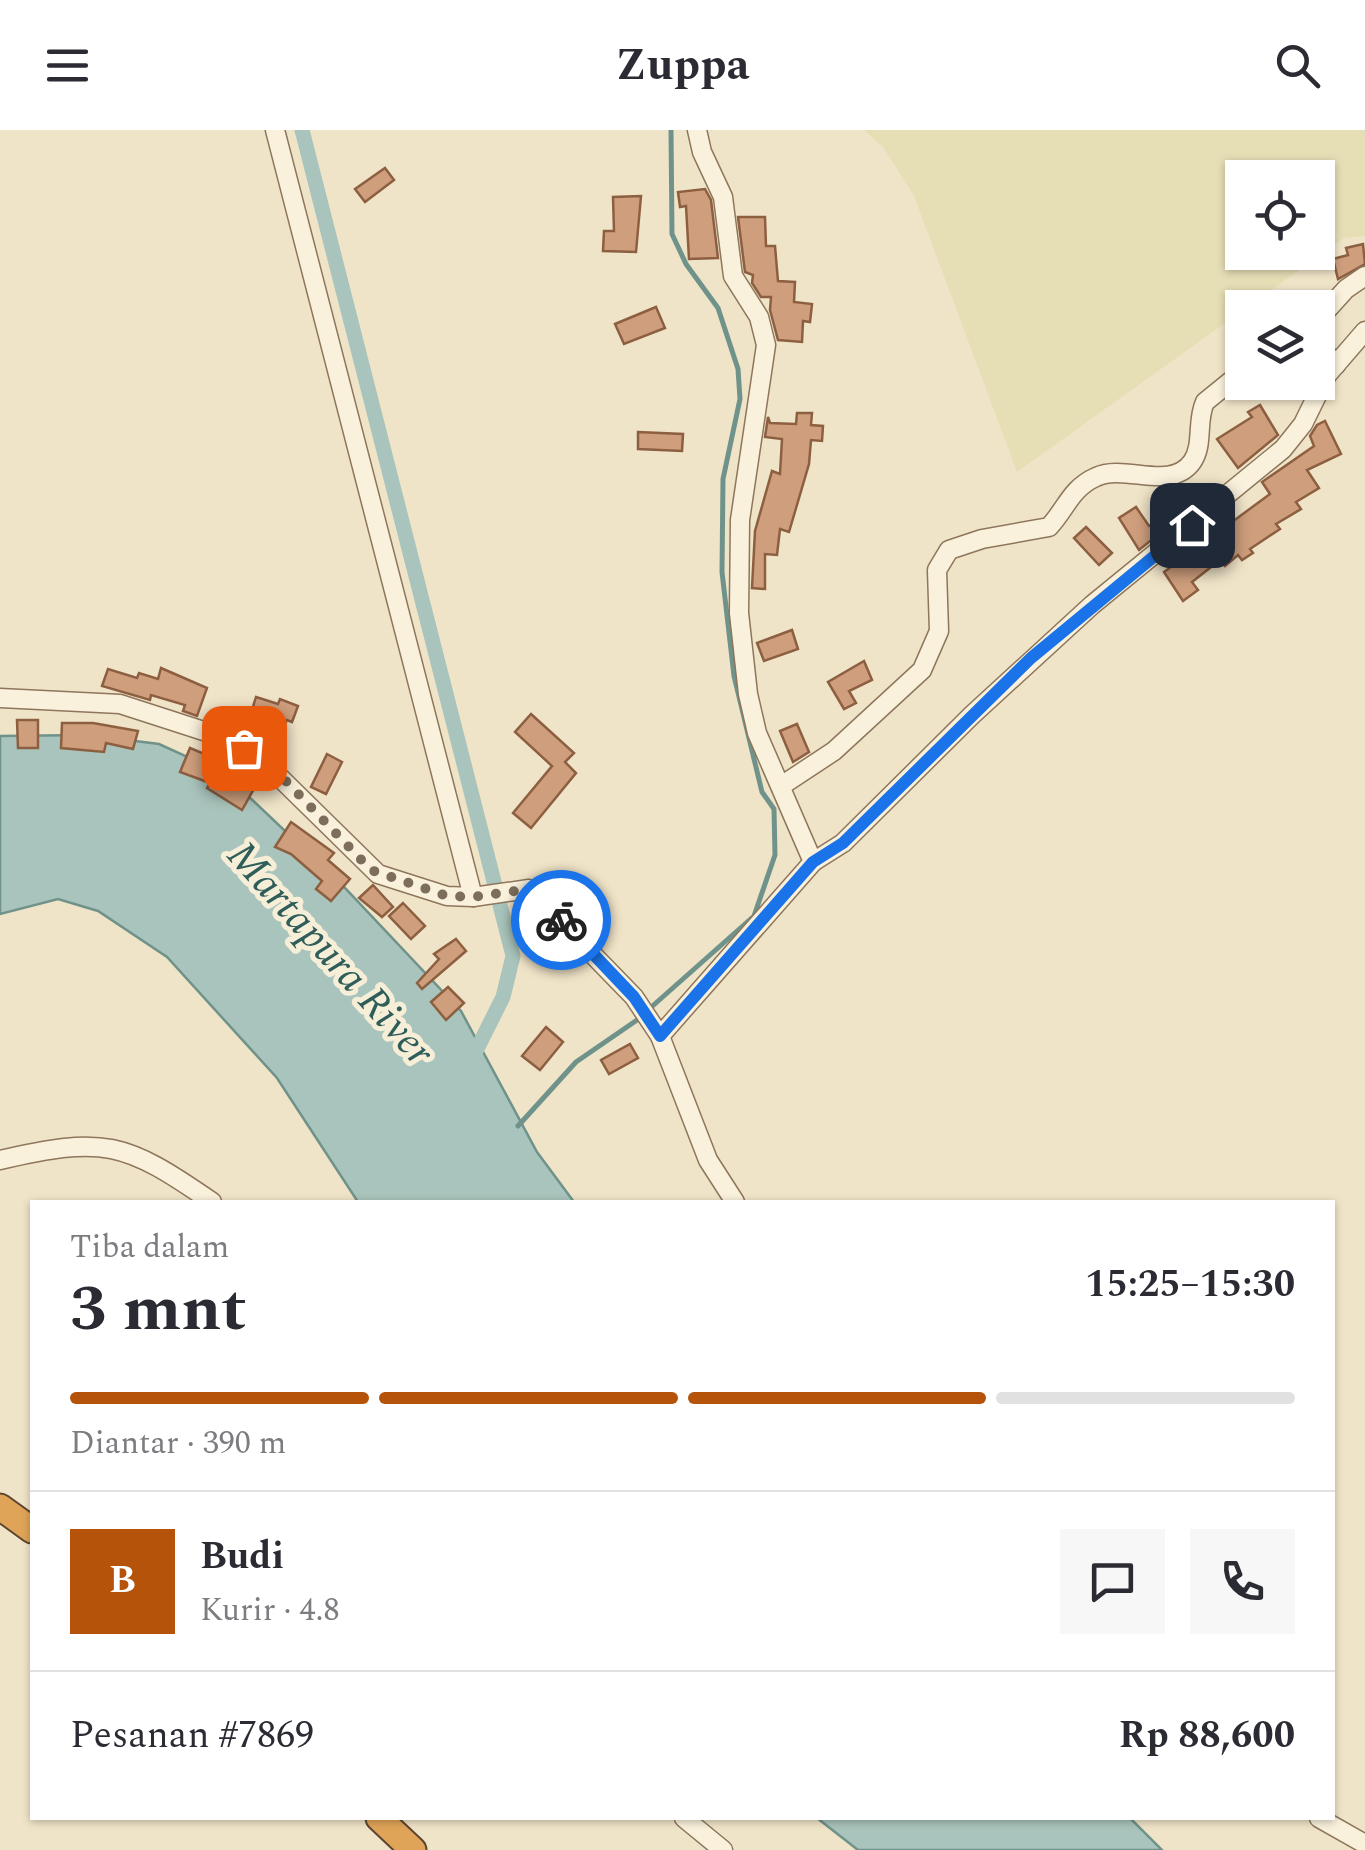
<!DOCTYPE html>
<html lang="id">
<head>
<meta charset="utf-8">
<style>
  :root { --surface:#fff; --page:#f7f7f7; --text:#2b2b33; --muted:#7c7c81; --line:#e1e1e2; --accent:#b45309 }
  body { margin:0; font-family:Spectral,serif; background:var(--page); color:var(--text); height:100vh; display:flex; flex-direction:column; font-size:38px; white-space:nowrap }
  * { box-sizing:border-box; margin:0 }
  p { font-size:32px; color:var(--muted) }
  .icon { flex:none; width:55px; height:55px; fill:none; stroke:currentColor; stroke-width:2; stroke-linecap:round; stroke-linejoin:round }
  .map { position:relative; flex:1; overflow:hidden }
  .side { position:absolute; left:30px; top:1070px; width:1305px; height:620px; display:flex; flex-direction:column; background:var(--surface); border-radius:0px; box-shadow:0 2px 8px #0004 }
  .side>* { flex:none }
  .buttons { position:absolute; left:1225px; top:30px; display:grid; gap:20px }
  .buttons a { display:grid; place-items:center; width:110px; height:110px; border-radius:0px; background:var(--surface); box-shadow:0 2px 8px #0004; font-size:50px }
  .pin { position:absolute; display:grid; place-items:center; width:85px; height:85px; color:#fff; margin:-42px; border-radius:20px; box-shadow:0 5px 15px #0006 }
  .courier { position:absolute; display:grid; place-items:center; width:100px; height:100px; margin:-50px; border:8px solid #1a73e8; border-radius:50%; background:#fff; color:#222; box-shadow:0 2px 12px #0007 }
  .overview em { font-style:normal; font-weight:700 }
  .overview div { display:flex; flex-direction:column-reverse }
  .overview { display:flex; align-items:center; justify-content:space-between; height:170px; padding:0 40px }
  h1 { font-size:65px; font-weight:700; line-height:75px }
  .bar { display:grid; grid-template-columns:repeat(4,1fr); gap:15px 10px; align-content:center; height:120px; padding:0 40px }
  .bar i { height:12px; border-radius:8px; background:var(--line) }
  .bar .current { background:var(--accent) }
  .bar p { grid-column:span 4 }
  .line { display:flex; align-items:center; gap:25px; padding:0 40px; border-top:2px solid var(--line) }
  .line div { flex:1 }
  .round { display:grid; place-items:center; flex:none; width:105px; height:105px; border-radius:0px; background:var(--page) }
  header { display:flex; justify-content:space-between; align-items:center; height:130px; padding:0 40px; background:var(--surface); font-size:45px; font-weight:700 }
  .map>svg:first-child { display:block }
</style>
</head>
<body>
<header><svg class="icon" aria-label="menu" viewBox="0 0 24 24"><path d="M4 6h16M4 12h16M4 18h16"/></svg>Zuppa<svg class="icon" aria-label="search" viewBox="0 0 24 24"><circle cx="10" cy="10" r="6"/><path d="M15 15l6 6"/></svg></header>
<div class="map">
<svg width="1365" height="1720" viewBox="0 0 1365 1720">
  <rect width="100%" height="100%" fill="#f0e4c8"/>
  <path fill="#e6deb5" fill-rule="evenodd" d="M864,0H1365V106L1344,108L1017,342L914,66L883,17ZM1242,48H1318V122H1242Z"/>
  <g fill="#a9c4bc" stroke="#6f938a" stroke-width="2.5">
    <polygon points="87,605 159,614 225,644 345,758 461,881 537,1022 574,1072 358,1072 277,948 167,827 98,781 58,769 0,784 0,606"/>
    <polygon points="817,1688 1130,1688 1162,1720 858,1720"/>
  </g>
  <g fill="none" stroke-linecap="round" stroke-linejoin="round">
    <g stroke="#6f938a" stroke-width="5">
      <polyline points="648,880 754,786 775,725 774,679 762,662 734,546 722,442 723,349 740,269 738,239 718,178 686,134 672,104 671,0"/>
      <polyline points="518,996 576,932 640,888"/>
    </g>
    <polyline stroke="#a9c4bc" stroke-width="15" points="302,0 513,826 503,867 471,931"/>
  </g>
  <g fill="#cf9f7d" stroke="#8d5f41" stroke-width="2.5">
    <polygon points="385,38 394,50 365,72 355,59"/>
    <polygon points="705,59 711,70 718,128 689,129 686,76 680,77 678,62"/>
    <polygon points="641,66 636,122 603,121 604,101 614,101 613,67"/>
    <polygon points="738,87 765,87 766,116 775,116 778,151 795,152 794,172 812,174 810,192 803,191 802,212 778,210 770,180 771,167 761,167 752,153 753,145 745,142"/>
    <polygon points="1363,114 1365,134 1338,149 1333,129 1348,125 1346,118"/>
    <polygon points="656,177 665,198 624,214 615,194"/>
    <polygon points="1260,275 1278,305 1238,338 1217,309 1252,287 1248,282"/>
    <polygon points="797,283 812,283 811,295 823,296 822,311 811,310 809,334 789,402 780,399 777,425 765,424 765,459 752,458 755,401 772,341 780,344 782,309 765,307 768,287 770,293 796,294"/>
    <polygon points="1325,291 1341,324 1307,340 1319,358 1296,372 1301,379 1276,394 1280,399 1250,419 1253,423 1242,430 1238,425 1225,436 1220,430 1192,452 1198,460 1183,471 1164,442 1270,364 1262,352 1314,316 1310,306 1317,295"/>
    <polygon points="638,302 683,304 682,321 638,319"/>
    <polygon points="1136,377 1149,396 1166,388 1170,395 1139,420 1119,388"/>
    <polygon points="1086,397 1112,423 1099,435 1074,408"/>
    <polygon points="792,500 798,519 764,531 757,513"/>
    <polygon points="864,531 872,550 849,561 856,573 844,579 828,552"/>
    <polygon points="161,538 207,558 197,586 183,581 185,575 151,565 150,570 102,556 108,539 137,548 139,543 158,549"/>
    <polygon points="256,567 278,574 280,569 298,576 292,592 287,590 280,604 265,597 262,604 245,599 246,596 220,591 222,579 251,583"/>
    <polygon points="531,584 574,623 565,632 576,643 531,698 513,683 552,636 515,602"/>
    <polygon points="17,590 38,590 38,618 18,618"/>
    <polygon points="62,593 93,593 138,601 133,619 106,613 104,622 61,618"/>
    <polygon points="797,594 809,622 793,632 780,601"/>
    <polygon points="190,618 209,626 213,618 226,624 220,636 241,648 245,642 259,650 242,680 207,658 210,653 180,642"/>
    <polygon points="327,624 342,632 326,664 311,657"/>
    <polygon points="291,692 334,723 328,730 350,749 331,771 316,759 322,751 291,724 275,717"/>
    <polygon points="373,755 393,777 382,787 359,768"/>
    <polygon points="403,773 425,796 411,809 389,786"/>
    <polygon points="456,809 466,821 422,859 417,853 439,829 434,824"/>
    <polygon points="448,857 464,873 446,890 431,872"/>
    <polygon points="546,897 563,912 540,940 522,926"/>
    <polygon points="630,914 638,928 609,944 601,930"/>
  </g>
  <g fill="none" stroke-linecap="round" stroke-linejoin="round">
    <defs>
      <g id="minor">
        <polyline points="275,0 473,767"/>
        <polyline points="1318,190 1346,159 1365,146"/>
        <polyline points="1318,214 1336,235"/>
        <polyline points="0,568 120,574 216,605 262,630 378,744 447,766 473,767 529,759 634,867 660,906 813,732 757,603 748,564 739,483 740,390 766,215 759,187 733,146 723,67 702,22 697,0"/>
        <path d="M781,656L834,621L922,540L939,501L937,440L949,420L982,409L1049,397C1066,379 1071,358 1096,347C1125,333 1170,362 1192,332C1204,315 1196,291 1205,272L1242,242"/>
        <polyline points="813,732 843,713 972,585 1092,475 1283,319 1303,294 1327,245 1365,201"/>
        <polyline points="660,906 708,1030 735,1072"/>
        <path d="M0,1030C104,1006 124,1011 212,1072"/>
        <polyline points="684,1688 723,1720"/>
        <polyline points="1319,1688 1365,1714"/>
      </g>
      <g id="highway">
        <polyline points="0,1377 32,1400"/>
        <polyline points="379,1688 413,1720"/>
      </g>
    </defs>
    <use href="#minor" stroke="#8d765c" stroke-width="21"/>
    <use href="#highway" stroke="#5b4430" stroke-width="29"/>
    <use href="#minor" stroke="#faf1dc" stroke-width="18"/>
    <use href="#highway" stroke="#e0a458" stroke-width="25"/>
  </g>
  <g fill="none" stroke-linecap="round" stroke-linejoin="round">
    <polyline stroke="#7c6e5b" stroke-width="10" stroke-dasharray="0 18" points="244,618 284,649 371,740 447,766 473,767 530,759 561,790"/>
    <polyline stroke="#1a73e8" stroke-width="12" points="561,790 634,867 660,906 813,732 843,713 1031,528 1192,395"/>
  </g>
  <g text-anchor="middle" stroke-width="10" stroke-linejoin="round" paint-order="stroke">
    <g font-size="42" font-style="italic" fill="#2f5d5a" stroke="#f7eed8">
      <text transform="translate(332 822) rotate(48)" y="15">Martapura River</text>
    </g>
  </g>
</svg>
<div class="buttons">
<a><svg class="icon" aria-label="locate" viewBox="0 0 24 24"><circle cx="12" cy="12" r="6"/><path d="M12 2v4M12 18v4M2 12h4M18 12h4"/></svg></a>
<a><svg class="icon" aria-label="layers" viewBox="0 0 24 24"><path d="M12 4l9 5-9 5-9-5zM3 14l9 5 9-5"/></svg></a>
</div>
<div class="pin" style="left:244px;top:618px;background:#ea580c"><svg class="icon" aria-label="bag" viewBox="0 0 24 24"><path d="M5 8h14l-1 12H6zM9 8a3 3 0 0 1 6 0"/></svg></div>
<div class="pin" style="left:1192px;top:395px;background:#1f2937"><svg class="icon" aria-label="home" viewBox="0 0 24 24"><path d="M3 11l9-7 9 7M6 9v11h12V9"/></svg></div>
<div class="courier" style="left:561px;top:790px"><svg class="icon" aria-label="bike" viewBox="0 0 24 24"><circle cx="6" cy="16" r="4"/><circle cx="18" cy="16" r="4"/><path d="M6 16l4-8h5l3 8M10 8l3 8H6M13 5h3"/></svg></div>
<section class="side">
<div class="overview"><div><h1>3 mnt</h1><p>Tiba dalam</p></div><em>15:25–15:30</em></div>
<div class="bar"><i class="current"></i><i class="current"></i><i class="current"></i><i></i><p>Diantar · 390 m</p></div>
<div class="line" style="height:180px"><b class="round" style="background:var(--accent);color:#fff">B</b><div><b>Budi</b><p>Kurir · 4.8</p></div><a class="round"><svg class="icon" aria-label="chat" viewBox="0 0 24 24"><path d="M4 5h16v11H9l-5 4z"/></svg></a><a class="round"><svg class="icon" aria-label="phone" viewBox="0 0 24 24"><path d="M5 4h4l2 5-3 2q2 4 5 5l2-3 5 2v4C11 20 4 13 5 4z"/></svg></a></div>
<div class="line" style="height:130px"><div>Pesanan #7869</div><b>Rp 88,600</b></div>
</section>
</div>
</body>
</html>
